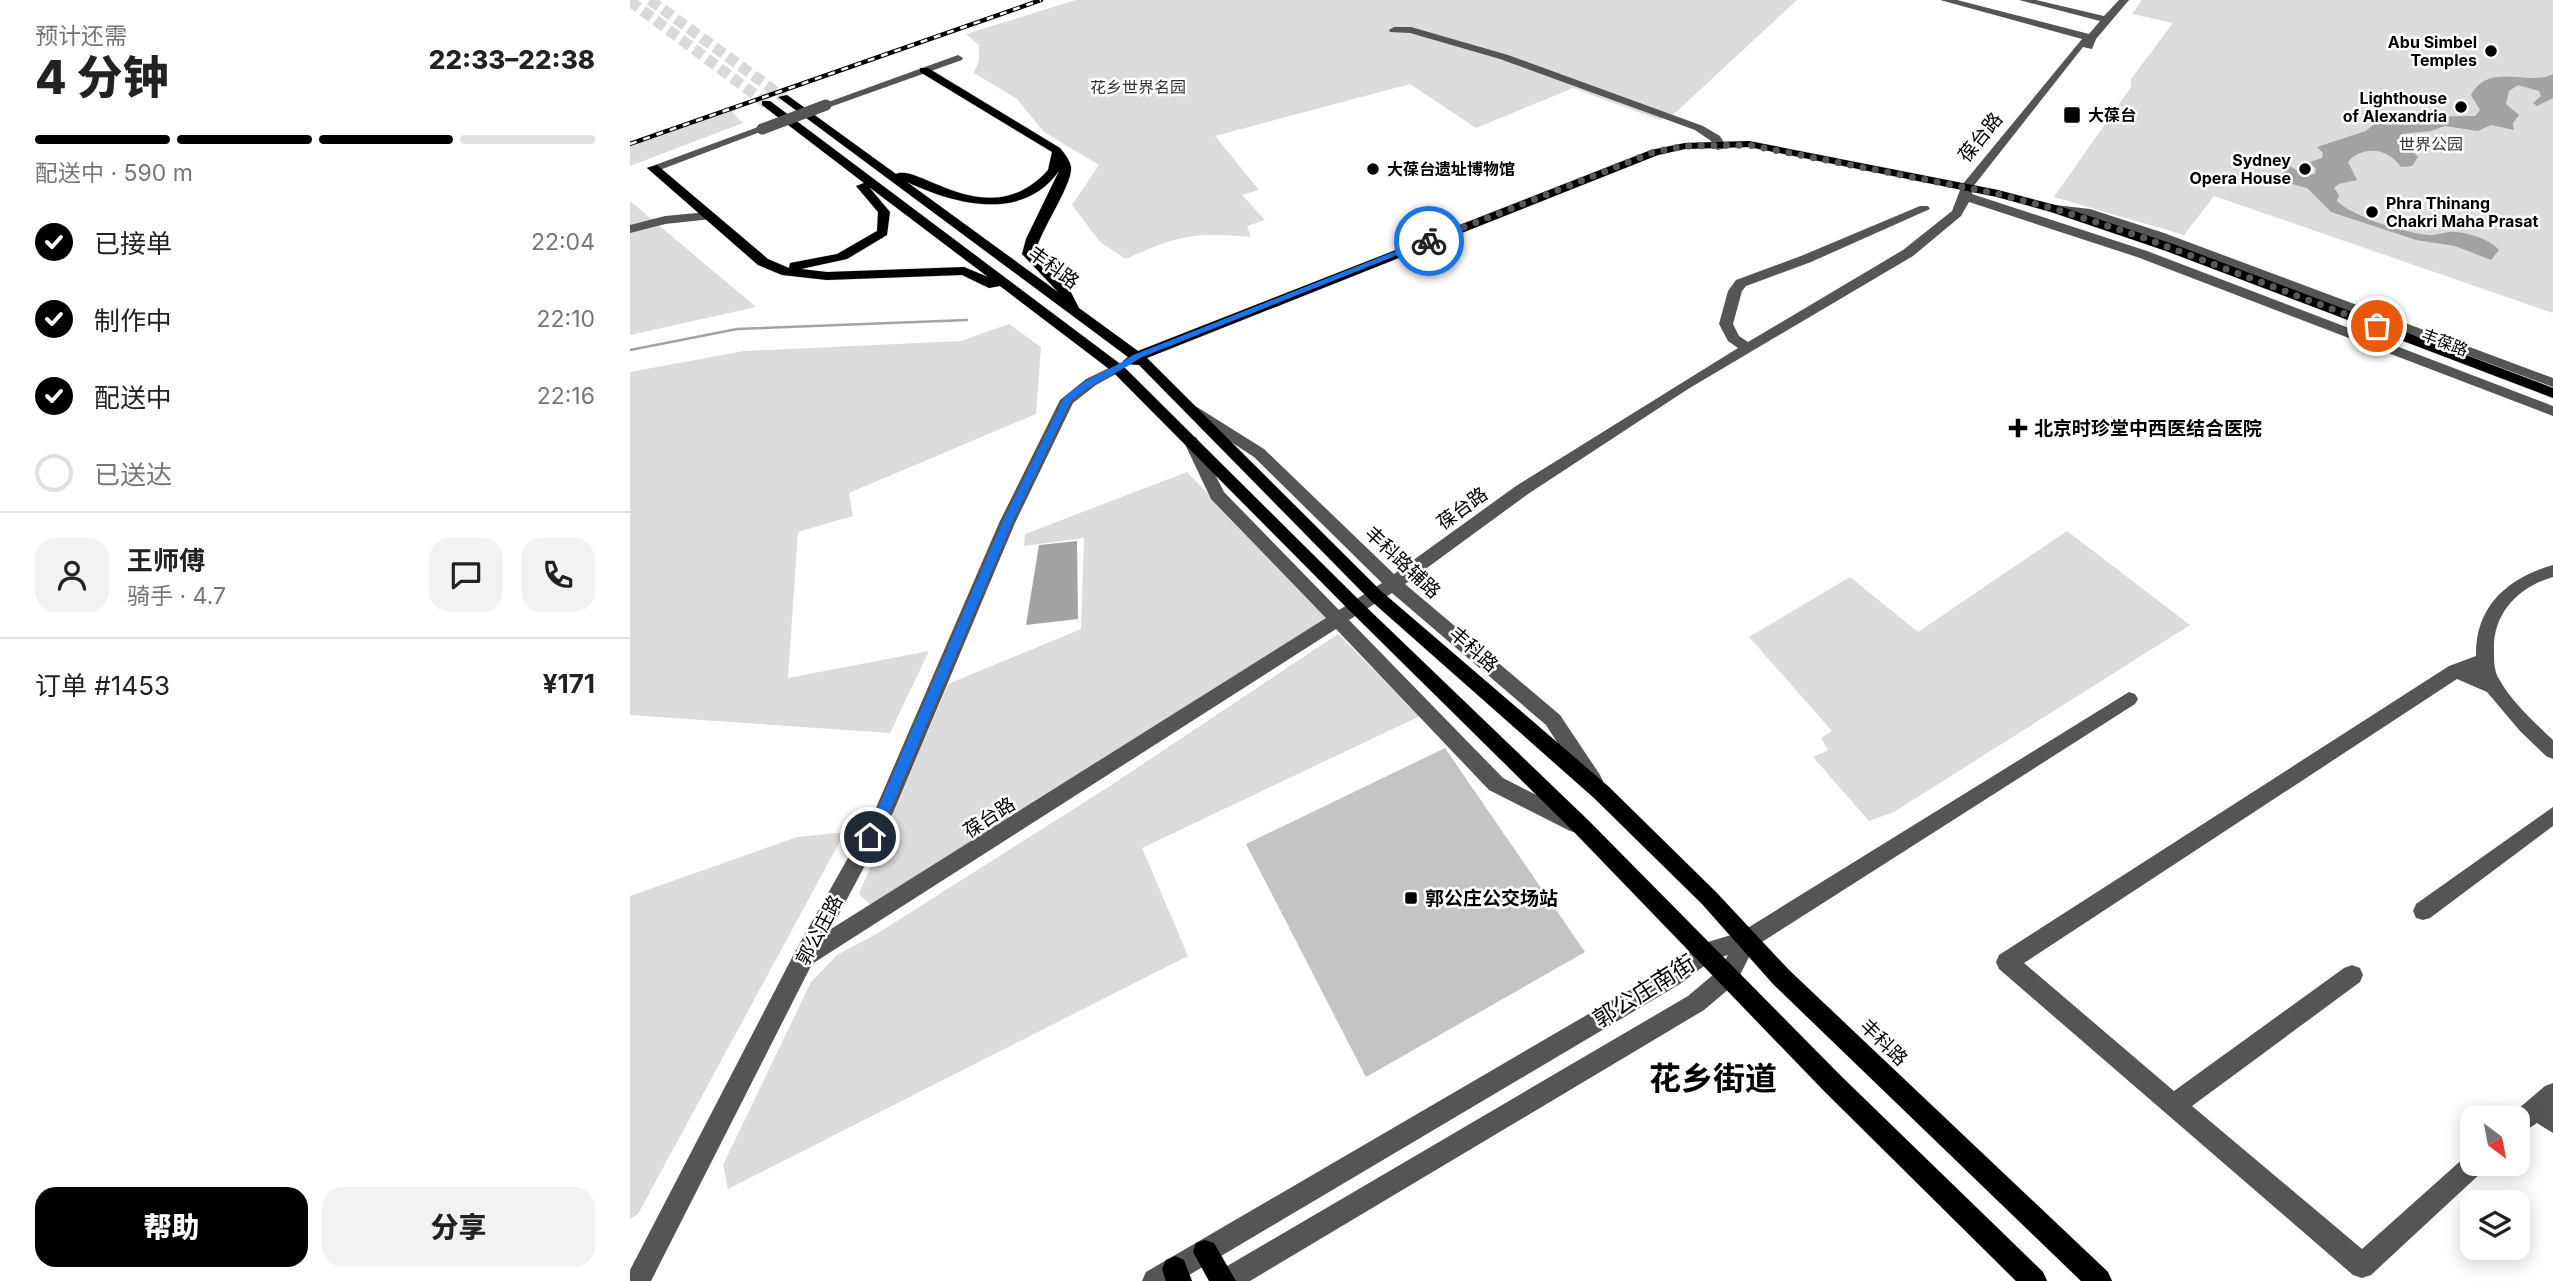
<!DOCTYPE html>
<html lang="zh">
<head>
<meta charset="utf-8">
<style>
  :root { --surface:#fff; --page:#f2f2f2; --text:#222; --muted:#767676; --line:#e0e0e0; --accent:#000 }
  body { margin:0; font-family:Inter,"Noto Sans SC",sans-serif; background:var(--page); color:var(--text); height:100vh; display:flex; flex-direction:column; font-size:26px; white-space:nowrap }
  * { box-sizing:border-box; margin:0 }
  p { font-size:23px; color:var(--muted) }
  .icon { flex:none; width:38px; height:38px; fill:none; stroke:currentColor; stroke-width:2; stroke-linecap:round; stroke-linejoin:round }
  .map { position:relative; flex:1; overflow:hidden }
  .panel { display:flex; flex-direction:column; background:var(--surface); width:630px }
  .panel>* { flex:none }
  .needle { width:46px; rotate:148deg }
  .fabs { position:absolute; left:1830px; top:1106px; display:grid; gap:14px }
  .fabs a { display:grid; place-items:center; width:70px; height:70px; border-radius:14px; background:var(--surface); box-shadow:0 4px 18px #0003; font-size:35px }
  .pin { position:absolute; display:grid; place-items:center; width:60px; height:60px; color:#fff; margin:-30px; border:4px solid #fff; border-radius:50%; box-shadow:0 2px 7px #0007 }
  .courier { position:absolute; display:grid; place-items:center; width:70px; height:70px; margin:-35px; border:5px solid #1a73e8; border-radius:50%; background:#fff; color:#222; box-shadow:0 2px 9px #0007 }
  .head em { font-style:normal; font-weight:800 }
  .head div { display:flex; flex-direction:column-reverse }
  .head { display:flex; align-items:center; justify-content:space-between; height:119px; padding:0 35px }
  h1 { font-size:46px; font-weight:800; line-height:52px }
  .bar { display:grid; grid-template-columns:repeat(4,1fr); gap:10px 7px; align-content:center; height:84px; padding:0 35px }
  .bar i { height:9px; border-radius:5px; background:var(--line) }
  .bar .on { background:var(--accent) }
  .bar p { grid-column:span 4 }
  .line { display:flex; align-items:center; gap:18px; padding:0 35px; border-top:2px solid var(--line) }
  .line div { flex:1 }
  .round { display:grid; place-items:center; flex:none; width:74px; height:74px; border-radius:21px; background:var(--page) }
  ol { padding:0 35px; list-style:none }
  li { display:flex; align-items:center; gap:21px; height:77px }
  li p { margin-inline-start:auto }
  li .icon { padding:7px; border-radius:50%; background:var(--accent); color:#fff; stroke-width:4 }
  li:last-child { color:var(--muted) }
  li i { width:38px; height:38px; border:4px solid var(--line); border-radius:50% }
  .cta { display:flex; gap:14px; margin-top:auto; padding:14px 35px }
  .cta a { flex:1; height:80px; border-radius:21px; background:var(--accent); color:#fff; font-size:28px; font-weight:800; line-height:80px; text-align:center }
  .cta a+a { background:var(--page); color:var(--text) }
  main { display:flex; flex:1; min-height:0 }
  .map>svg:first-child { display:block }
</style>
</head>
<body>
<main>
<section class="panel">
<div class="head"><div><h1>4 分钟</h1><p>预计还需</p></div><em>22:33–22:38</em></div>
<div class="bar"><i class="on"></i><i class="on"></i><i class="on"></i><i></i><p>配送中 · 590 m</p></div>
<ol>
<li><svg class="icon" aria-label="check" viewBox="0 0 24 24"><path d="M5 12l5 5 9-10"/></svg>已接单<p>22:04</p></li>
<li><svg class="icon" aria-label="check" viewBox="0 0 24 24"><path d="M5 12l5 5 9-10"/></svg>制作中<p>22:10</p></li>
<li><svg class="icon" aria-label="check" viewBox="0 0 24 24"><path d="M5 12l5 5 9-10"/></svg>配送中<p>22:16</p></li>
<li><i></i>已送达</li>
</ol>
<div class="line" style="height:126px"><a class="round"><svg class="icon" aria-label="person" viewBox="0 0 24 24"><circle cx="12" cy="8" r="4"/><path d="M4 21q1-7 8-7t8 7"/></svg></a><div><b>王师傅</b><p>骑手 · 4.7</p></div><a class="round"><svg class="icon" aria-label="chat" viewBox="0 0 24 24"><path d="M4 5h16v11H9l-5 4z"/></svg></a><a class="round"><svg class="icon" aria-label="phone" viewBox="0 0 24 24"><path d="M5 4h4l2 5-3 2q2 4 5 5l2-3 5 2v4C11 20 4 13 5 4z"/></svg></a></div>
<div class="line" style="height:91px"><div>订单 #1453</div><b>¥171</b></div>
<div class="cta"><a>帮助</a><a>分享</a></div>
</section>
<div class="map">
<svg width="1923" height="1281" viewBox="0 0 1923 1281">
  <rect width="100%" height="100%" fill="#fff"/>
  <g fill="#dcdcdc">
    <path d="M446,0H1167L1044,114L1030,120L943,88L846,128L780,84L585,136L629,190L612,195L635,220L617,226L621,237C564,232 548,235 496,259L470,242L442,205L469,165L414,132L387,99L344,73L349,60V45L336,34Z"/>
    <polygon points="1512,0 1923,0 1923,313 1584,196 1554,235 1424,197 1501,87 1501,79 1543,23 1502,14"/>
    <polygon points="101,111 113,123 0,166 0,146"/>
    <polygon points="0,201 126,307 0,335"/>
    <polygon points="379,324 411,347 406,414 219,493 223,516 168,532 158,678 299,651 260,733 0,715 0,372 114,351 331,341"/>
    <polygon points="557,472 698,618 244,908 229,894 318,684 451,629 454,538 394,546 395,534"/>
    <polygon points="1437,531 1560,625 1264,812 1239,821 1183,757 1198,750 1191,738 1202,731 1119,637 1220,577 1288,632"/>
    <polygon points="708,634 790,716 512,848 558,956 98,1189 93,1165 181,982 207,955 248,933 480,786"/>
    <polygon points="215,832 8,1214 0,1219 0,896 167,837"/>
  </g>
  <g fill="#a3a3a3">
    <path d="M1923,74V98L1907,106L1903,103L1911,96L1909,91L1888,85L1879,91L1876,104L1889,115L1883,123L1884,130L1861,125L1848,131L1815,126L1801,131L1772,134V140L1788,157L1782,166L1771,167C1758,148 1733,145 1718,162L1727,180L1709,184L1704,188L1709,195L1707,201C1725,218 1773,232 1798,235C1807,236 1816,231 1825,232C1839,233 1860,239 1869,250L1861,260L1825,246L1786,240L1701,212L1677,188L1665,185L1656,180L1653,174L1657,164L1674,175L1685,174L1686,168L1677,163L1692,158L1693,153L1687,147L1736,131L1750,119L1758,117L1845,116L1850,110L1841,95C1860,61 1897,87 1923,74Z"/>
    <polygon points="447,541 448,619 396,625 409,545"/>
  </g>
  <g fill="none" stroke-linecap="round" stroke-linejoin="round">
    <polyline stroke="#a3a3a3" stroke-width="2.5" points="0,350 107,329 337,320"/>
  </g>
  <polygon fill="#c4c4c4" points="815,748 955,952 736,1077 616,844"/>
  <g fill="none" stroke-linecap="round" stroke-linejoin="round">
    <g stroke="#d9d9d9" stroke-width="11" stroke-dasharray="11 5" stroke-linecap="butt">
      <polyline points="20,0 153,97"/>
      <polyline points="0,1 136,103"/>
    </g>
    <defs>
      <g id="major">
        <path d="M290,68H298L430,148C434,153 440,160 441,167C443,184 410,231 405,253L435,281L449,308L508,351L1021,150L1055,143L1119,141L1368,190L1429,206L1546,245L1923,388V398L1536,251L1421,212L1367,197L1119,147L1055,149L1028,155L517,358L751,591L978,786L1086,892L1159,970L1478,1272L1482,1281H1451L1143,984L1072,904L964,798L739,599L509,365L495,364L493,361L498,357L148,97L157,95L266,174C288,162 359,236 418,170L422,152L290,72ZM429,171L396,239L392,254L428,292L277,182C324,204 392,223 429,171Z"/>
        <path d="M132,101H140L493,366L732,603L959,821L1211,1076L1413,1272L1417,1281H1386L1195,1092L945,833L720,611L483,372L370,286L359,288L332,275L197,280L152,275L128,265L17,168L27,165L138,259L159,268L160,263L207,254L247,231L248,212L226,186L234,183L132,105ZM239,187L358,277L334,267L197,272L171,269L217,259L257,235L260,212Z"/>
        <polygon points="575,1240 584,1243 606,1281 579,1281 563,1252 566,1243"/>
        <polygon points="545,1256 554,1260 562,1281 536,1281 532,1269 536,1260"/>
      </g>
    </defs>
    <use href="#major" stroke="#dbdbdb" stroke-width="1"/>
    <g fill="#555" fill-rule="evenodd">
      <polygon points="1310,0 1327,0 1459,34 1470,21 1389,0 1406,0 1474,16 1489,0 1499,0 1466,39 1462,49 1453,47 1342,188 1342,194 1517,251 1923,406 1923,416 1507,257 1339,202 1331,216 1283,256 1058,389 898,494 775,584 930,715 970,775 973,781 970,787 963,789 956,787 916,725 762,593 719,620 873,778 954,819 957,825 954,831 947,833 940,831 859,790 706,629 182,964 21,1281 0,1281 0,1270 166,950 245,810 369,523 430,400 456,379 483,366 493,366 495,369 466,385 443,403 385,523 263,813 201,929 696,618 581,499 553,440 556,437 566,437 594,492 709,610 752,583 624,457 557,413 555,410 557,407 567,407 634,449 764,574 886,486 1108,348 1098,341 1089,324 1098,291 1106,280 1171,256 1290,206 1298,206 1300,209 1181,262 1116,286 1112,291 1103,324 1109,336 1118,342 1273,250 1322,211 1332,185 1452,39"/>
      <polygon points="764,27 781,27 878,55 1073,126 1090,136 1097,148 1087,150 1081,141 1065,130 870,59 780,33 760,32 759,30"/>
      <polygon points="328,55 333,58 332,60 200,107 190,105"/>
      <polygon points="128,127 138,129 27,171 17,168"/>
      <polygon points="1425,205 1460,209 1534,233 1923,378 1923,387 1526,239 1455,216 1421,212 1421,206"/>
      <polygon points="78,212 84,216 82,219 35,224 0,233 0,225 35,216"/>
      <path d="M1923,565V577C1888,587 1862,614 1864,652C1864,661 1864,671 1869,679C1882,702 1903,721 1923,740V759L1916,756L1890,731L1857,692L1827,679L1394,963L1544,1091L1714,968L1722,965L1730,968L1733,975L1730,982L1562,1106L1732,1249L1836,1156L1843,1153V1164H1856L1852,1172L1741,1275L1732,1278L1723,1275L1369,969L1366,962L1369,955L1819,666L1846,656C1845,606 1878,578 1923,565Z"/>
      <polygon points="1499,692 1505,694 1508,699 1505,704 1124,947 1106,983 1074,1010 620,1281 583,1281 587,1272 1058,996 1090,969 1098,955 1082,960 1050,984 549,1281 512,1281 516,1272 1034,970 1068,945 1111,932"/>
      <polygon points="1923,807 1923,826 1800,918 1793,920 1786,918 1783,911 1786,904"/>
      <polygon points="1923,1083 1923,1133 1907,1123 1888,1136 1888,1118 1879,1118 1880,1116 1915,1086"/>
    </g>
    <use href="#major" fill="#000" fill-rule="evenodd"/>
    <defs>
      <polyline id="rail" points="0,144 411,0"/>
    </defs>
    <use href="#rail" stroke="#000" stroke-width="4.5"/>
    <use href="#rail" stroke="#fff" stroke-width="2.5" stroke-dasharray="7" stroke-linecap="butt"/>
    <polyline stroke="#555" stroke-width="11" points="132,129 196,105"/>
  </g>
  <path fill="#1a73e8" d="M796,239L803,241L510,358C488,374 460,383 441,401L382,523L259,813L244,841H235L233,837L247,811L372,523L434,398C453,379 481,370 503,355Z"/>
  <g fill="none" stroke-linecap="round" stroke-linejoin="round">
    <polyline stroke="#595959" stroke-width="7" stroke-dasharray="0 12.6" points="799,241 1024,152 1055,146 1119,145 1368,194 1425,209 1509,236 1747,326"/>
  </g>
  <g fill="#000" stroke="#fff" stroke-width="2.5">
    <circle cx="1861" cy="51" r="7"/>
    <circle cx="1831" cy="107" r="7"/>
    <rect x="1433" y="106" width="18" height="18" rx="3.5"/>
    <circle cx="743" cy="169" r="7"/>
    <circle cx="1675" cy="169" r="7"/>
    <circle cx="1742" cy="212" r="7"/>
    <path d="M1384.5 417.5h7v7h7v7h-7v7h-7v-7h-7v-7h7z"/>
    <rect x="774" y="891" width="14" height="14" rx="3.5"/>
  </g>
  <g text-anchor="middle" stroke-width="5" stroke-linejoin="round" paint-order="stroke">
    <g font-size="16" font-weight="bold" fill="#000" stroke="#fff" text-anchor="end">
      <text x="1847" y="48">Abu Simbel<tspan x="1847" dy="18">Temples</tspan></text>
      <text x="1817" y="104">Lighthouse<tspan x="1817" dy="18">of Alexandria</tspan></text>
      <text x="1458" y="121" text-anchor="start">大葆台</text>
      <text x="1661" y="166">Sydney<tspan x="1661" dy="18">Opera House</tspan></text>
      <text x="757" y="175" text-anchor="start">大葆台遗址博物馆</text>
      <text x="1756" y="209" text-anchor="start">Phra Thinang<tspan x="1756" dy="18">Chakri Maha Prasat</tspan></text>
    </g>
    <g font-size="16" fill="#333" stroke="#fff">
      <text x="508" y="93">花乡世界名园</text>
      <text x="1801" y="150">世界公园</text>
    </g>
    <g font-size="16" fill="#000" stroke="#fff">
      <text transform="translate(1815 342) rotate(21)" y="6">丰葆路</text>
    </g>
    <g font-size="19" fill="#000" stroke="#fff">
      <text transform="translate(1350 137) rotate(-51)" y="7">葆台路</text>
      <text transform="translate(424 267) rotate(36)" y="7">丰科路</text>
      <text transform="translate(832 508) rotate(-36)" y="7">葆台路</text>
      <text transform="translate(773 562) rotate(43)" y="7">丰科路辅路</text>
      <text transform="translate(844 649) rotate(41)" y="7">丰科路</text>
      <text transform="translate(359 817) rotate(-33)" y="7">葆台路</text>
      <text transform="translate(189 930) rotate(-62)" y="7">郭公庄路</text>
      <text transform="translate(1254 1042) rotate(44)" y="7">丰科路</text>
    </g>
    <g font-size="19" font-weight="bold" fill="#000" stroke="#fff" text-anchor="start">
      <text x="1404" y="435">北京时珍堂中西医结合医院</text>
      <text x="795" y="905">郭公庄公交场站</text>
    </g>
    <g font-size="23" fill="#000" stroke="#fff">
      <text transform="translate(1014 991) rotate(-32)" y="8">郭公庄南街</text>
    </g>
    <g font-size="32" font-weight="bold" fill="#000" stroke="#fff">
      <text x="1083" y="1090">花乡街道</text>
    </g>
  </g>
</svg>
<div class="fabs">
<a><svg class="needle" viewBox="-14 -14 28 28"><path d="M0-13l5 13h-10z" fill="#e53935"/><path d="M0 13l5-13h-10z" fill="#767676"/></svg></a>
<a><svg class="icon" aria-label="layers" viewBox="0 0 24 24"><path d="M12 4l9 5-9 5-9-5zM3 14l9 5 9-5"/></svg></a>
</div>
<div class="pin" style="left:1747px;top:326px;background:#ea580c"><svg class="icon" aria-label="bag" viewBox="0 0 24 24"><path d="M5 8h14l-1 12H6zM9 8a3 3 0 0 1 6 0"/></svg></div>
<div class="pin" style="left:240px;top:837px;background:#1f2937"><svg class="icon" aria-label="home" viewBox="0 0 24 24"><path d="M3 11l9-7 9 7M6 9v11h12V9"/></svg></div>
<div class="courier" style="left:799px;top:241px"><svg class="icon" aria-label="bike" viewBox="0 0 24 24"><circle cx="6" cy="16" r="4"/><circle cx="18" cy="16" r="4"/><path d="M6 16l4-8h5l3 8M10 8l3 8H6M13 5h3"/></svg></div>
</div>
</main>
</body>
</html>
